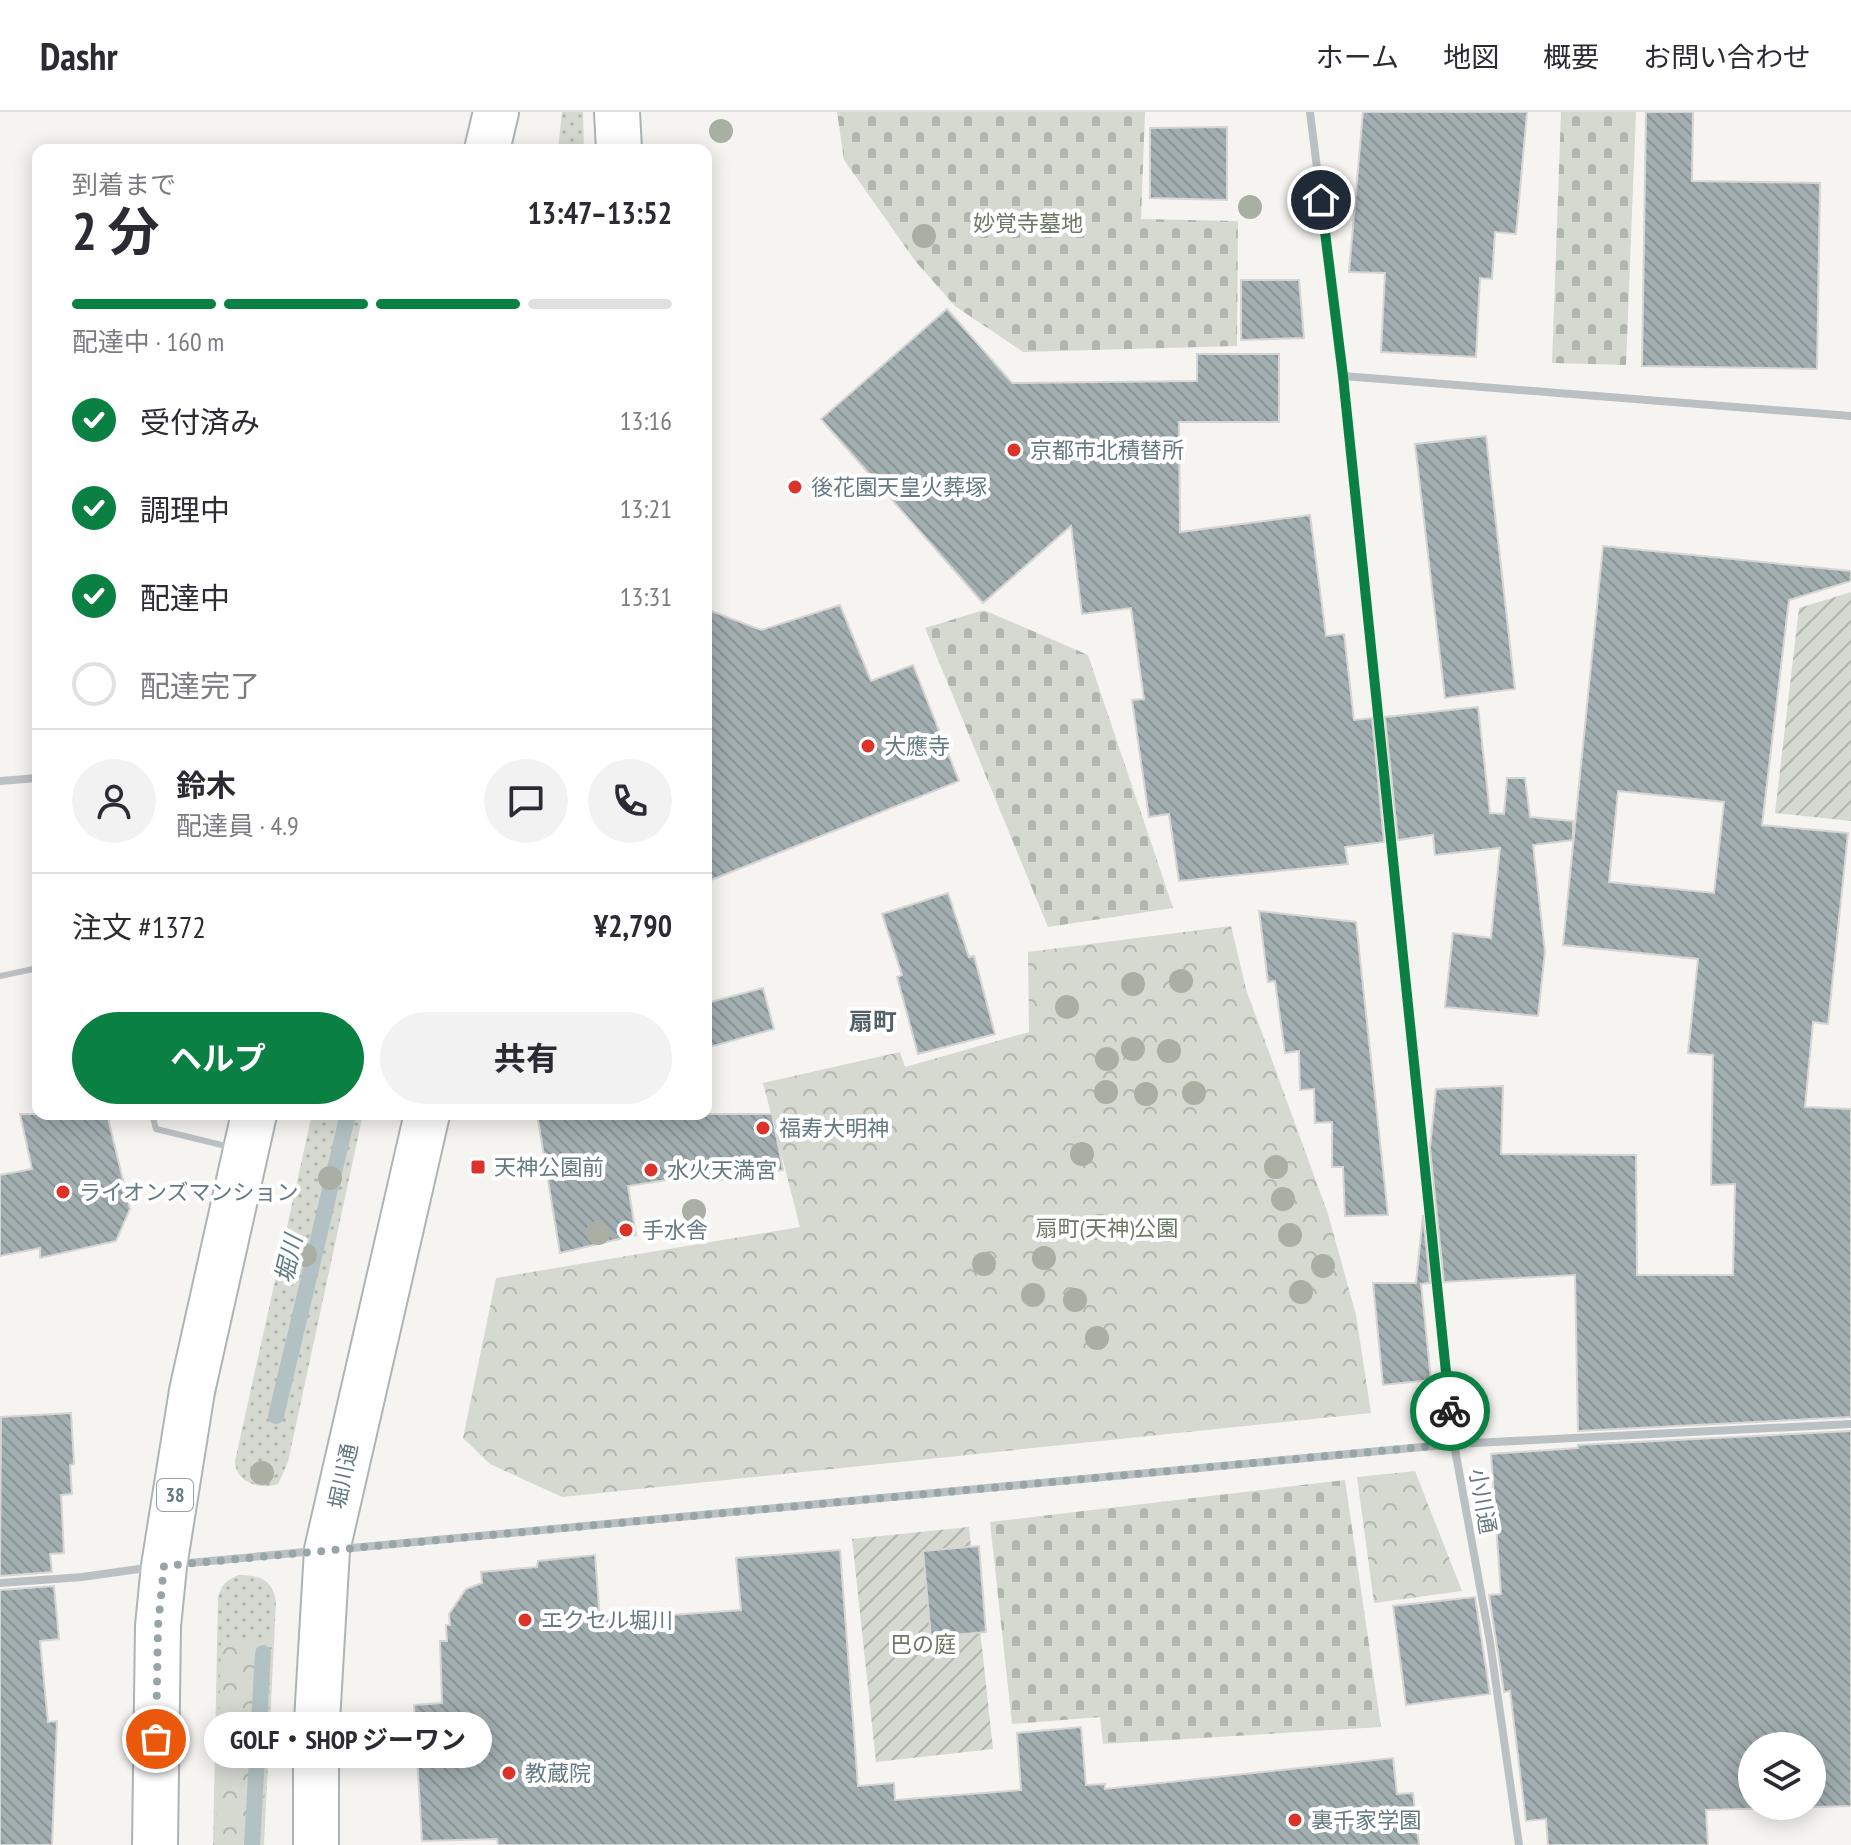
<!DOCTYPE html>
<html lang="ja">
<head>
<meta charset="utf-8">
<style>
  :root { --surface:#fff; --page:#f2f2f3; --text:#2b2b33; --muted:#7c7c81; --line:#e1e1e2; --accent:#0b8043 }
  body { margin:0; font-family:"PT Sans Narrow","Noto Sans JP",sans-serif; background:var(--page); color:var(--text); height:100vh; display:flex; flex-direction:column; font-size:30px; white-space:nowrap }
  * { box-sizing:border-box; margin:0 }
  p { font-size:26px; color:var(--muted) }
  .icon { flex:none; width:44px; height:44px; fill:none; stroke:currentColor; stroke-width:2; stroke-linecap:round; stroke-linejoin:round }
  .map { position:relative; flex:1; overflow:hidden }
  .details { position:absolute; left:32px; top:32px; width:680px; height:976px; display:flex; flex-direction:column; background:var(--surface); border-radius:16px; box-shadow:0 4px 20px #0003 }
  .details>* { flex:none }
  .controls { position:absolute; left:1738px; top:1620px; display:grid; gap:16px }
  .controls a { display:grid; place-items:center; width:88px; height:88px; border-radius:50%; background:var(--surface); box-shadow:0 4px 20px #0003; font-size:40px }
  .pin { position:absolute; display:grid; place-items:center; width:68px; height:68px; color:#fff; margin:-34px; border:4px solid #fff; border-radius:50%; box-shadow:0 2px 8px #0007 }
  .courier { position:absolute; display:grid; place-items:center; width:80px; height:80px; margin:-40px; border:6px solid #0b8043; border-radius:50%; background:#fff; color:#222; box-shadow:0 2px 10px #0007 }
  .bubble { position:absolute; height:56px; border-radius:28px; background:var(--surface); box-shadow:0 4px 20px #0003; font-size:26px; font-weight:700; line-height:56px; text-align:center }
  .summary em { font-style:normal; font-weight:700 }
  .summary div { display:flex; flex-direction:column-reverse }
  .summary { display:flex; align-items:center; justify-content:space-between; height:136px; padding:0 40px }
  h1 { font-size:52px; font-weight:700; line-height:60px }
  .bar { display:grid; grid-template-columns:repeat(4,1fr); gap:12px 8px; align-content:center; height:96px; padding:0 40px }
  .bar i { height:10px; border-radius:6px; background:var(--line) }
  .bar .active { background:var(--accent) }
  .bar p { grid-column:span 4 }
  .line { display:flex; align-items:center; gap:20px; padding:0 40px; border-top:2px solid var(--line) }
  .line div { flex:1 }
  .round { display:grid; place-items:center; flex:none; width:84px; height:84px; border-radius:42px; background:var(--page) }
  ol { padding:0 40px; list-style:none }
  li { display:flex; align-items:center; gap:24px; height:88px }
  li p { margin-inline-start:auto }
  li .icon { padding:8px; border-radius:50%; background:var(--accent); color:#fff; stroke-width:4 }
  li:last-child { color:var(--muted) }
  li i { width:44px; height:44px; border:4px solid var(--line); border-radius:50% }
  .button { display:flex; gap:16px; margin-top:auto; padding:16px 40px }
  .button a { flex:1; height:92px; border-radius:48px; background:var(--accent); color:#fff; font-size:32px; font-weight:700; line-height:92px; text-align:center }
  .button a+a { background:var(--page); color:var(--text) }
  header { display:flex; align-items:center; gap:48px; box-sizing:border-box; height:112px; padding:0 40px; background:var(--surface); border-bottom:2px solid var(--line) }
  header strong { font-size:38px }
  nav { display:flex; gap:44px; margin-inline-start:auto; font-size:28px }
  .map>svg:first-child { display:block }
</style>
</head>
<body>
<header>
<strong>Dashr</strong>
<nav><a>ホーム</a><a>地図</a><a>概要</a><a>お問い合わせ</a></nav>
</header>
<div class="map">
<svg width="1851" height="1733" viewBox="0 0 1851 1733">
  <defs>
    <pattern id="grass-dots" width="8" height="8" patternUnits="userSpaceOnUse" patternTransform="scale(2)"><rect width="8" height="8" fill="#d5d9d0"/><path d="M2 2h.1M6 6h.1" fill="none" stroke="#b0b5ae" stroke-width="1.8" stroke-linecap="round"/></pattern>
    <pattern id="cemetery-stones" width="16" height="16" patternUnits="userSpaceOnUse" patternTransform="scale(2)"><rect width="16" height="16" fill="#d5d9d0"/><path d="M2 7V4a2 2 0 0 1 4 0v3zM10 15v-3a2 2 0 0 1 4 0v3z" fill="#b0b5ae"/></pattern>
    <pattern id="park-crowns" width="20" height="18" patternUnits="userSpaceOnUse" patternTransform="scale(2)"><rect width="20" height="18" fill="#d5d9d0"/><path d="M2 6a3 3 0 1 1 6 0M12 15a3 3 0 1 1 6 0" fill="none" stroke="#b0b5ae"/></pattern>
    <pattern id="garden-furrows" width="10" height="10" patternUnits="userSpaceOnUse" patternTransform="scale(2)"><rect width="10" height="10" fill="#d5d9d0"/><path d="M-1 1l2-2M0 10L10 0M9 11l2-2" fill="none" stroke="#b0b5ae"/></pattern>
    <pattern id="building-back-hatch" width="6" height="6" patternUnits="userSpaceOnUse" patternTransform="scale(2)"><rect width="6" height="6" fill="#a3aeb1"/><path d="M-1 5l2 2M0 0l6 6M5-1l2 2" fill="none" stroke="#889395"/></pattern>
  </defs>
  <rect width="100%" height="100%" fill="#f5f4f1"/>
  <g fill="url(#grass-dots)">
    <polygon points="562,0 583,0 584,38 558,38"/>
    <path d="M312,1002H363L288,1350L278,1372C260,1378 235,1371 235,1349Z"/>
    <path d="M239,1463C260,1463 273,1468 276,1490L264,1733H213L218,1486C221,1473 226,1468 239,1463Z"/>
  </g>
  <g fill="url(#cemetery-stones)">
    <polygon points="837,0 1145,0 1141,107 1238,109 1237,234 1023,240 955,194 916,150 844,48"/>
    <polygon points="1561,0 1636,0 1626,253 1552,251"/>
    <polygon points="984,498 1088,543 1173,796 1048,815 925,516"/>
    <polygon points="1345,1368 1381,1615 1103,1632 1100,1605 1012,1612 990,1410"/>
  </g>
  <g fill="url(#park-crowns)">
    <polygon points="1231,814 1246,877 1328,1102 1356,1203 1371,1301 562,1385 490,1352 463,1326 496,1166 800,1115 763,971 900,940 905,955 1029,920 1028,840"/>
    <polygon points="1415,1359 1462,1479 1374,1491 1357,1365"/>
    <polygon points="221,1526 272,1528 262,1733 216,1733"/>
  </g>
  <g fill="url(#garden-furrows)">
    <polygon points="1851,480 1851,709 1775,701 1799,496"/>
    <polygon points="969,1415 993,1637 876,1650 852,1427"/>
  </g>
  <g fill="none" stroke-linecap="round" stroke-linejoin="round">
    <g stroke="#b2c2c4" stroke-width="16">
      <polyline points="276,1304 348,1002"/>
      <polyline points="252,1733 263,1541"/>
    </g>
  </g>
  <g fill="url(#building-back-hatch)" stroke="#d6d5d4" stroke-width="2" fill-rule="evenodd">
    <polygon points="1363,0 1527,0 1516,122 1495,120 1492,167 1480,166 1476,245 1381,240 1385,161 1349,160"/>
    <polygon points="1646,0 1693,0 1692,69 1820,71 1817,257 1642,254"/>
    <polygon points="1227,15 1227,88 1150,86 1150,16"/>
    <polygon points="1241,168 1299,168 1304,226 1241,228"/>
    <polygon points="947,197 1012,271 1197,269 1197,242 1279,242 1279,310 1179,310 1180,420 1310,403 1326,524 1344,522 1354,608 1372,606 1384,730 1345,735 1348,752 1179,769 1169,702 1149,705 1132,588 1144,587 1131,496 1082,502 1071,414 983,491 821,307"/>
    <polygon points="1486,324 1515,577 1445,586 1415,332"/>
    <path d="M1603,434L1851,459V469L1789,488L1762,713L1848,721L1828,912L1813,910L1805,995L1851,997V1305L1578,1319L1575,1163L1444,1170L1430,1036L1436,977L1503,974L1501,1042L1636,1043L1637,1163H1733L1735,1072L1711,1073L1713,943L1688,941L1698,847L1563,833ZM1618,679L1724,690L1714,781L1609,770Z"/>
    <polygon points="840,493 871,569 913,553 959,669 706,770 706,497 761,518"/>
    <polygon points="1478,595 1490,701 1504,702 1507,666 1525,666 1530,705 1573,709 1573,728 1533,733 1545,840 1538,904 1445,895 1453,821 1491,826 1500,736 1435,743 1433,723 1398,728 1385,605"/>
    <polygon points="948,781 969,845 974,844 995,922 918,942 897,865 902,863 882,802"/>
    <polygon points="1259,799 1356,810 1388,1103 1345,1104 1343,1055 1332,1055 1332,1010 1315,1011 1314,977 1300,978 1299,939 1285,941 1275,869 1268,870"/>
    <polygon points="763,876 774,917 706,936 706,891"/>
    <polygon points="20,1002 107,1002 130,1097 116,1129 40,1146 40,1136 0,1144 0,1063 32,1057"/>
    <polygon points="537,1002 772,1002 783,1058 714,1069 712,1061 628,1074 636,1123 560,1141"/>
    <polygon points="1423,1103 1430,1171 1421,1172 1431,1268 1383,1273 1373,1171 1416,1171"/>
    <polygon points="71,1301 74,1352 70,1353 72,1382 61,1383 64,1441 50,1442 52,1460 0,1464 1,1305"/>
    <path d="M1851,1319V1694L1706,1698L1708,1733H1548L1546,1707L1526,1709L1510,1579L1504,1580L1489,1483L1501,1482L1491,1342L1578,1336V1333ZM1752,1634H1812V1694H1752Z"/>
    <polygon points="979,1434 986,1520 931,1525 923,1439"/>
    <polygon points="840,1438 858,1674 894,1671 895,1688 1021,1678 1017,1621 1081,1615 1086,1673 1105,1672 1105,1677 1393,1646 1397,1682 1413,1681 1419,1733 498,1733 497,1727 422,1729 414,1593 442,1591 440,1529 447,1529 446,1513 450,1513 449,1502 466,1477 482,1471 481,1460 537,1455 538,1449 595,1443 600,1508 741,1498 736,1446"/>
    <polygon points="54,1474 59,1527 40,1529 48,1610 57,1609 52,1733 0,1733 0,1478"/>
    <polygon points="1475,1485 1490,1582 1406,1593 1393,1494"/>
  </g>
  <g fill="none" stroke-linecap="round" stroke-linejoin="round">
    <defs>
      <g id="primary">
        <polyline points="617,0 619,38"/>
        <polyline points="487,38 496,0"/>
        <polyline points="155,1733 158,1514 164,1454 192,1279 254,1002"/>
        <polyline points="316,1733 316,1626 327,1438 427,1002"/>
      </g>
    </defs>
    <use href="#primary" stroke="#adb4b6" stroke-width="48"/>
    <g stroke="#bbc1c3" stroke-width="6">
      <polyline points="0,864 38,856"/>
      <polyline points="152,1002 156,1017 230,1035"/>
    </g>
    <g stroke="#bbc1c3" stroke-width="8">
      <polyline points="1310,0 1343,264 1454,1332 1490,1530 1519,1733"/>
      <polyline points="1343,264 1851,304"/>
      <polyline points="0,669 38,666"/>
      <polyline points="341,1437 1454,1332 1851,1312"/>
      <polyline points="178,1452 316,1439"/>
      <polyline points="0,1471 82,1465 153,1455"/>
    </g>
    <use href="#primary" stroke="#fff" stroke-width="44"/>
  </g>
  <g fill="#a9b0a3">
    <circle cx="721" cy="19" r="12"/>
    <circle cx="1250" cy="95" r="12"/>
    <circle cx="924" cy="124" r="12"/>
    <circle cx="1181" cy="869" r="12"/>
    <circle cx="1133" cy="872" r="12"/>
    <circle cx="1067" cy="895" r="12"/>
    <circle cx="1133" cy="937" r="12"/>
    <circle cx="1169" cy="939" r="12"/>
    <circle cx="1107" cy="947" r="12"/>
    <circle cx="1106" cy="980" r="12"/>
    <circle cx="1194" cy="981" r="12"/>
    <circle cx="1146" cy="982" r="12"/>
    <circle cx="1082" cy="1042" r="12"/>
    <circle cx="1276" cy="1055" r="12"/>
    <circle cx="330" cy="1066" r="12"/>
    <circle cx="1283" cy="1087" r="12"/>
    <circle cx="694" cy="1099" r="12"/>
    <circle cx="1100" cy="1114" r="12"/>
    <circle cx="598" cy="1121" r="12"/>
    <circle cx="1290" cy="1123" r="12"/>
    <circle cx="305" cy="1143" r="12"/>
    <circle cx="1044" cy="1146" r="12"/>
    <circle cx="984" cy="1152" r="12"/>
    <circle cx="1323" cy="1154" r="12"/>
    <circle cx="1301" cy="1180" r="12"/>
    <circle cx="1033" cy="1183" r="12"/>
    <circle cx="1075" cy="1188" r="12"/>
    <circle cx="1097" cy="1226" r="12"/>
    <circle cx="262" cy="1361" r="12"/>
  </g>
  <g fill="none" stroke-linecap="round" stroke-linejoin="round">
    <polyline stroke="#97a5a8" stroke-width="8" stroke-dasharray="0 14.4" points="156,1627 158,1514 164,1454 1454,1332 1450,1299"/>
    <polyline stroke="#0b8043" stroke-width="10" points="1321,88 1343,264 1450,1299"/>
  </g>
  <g fill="#dc322a" stroke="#fff" stroke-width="3">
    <circle cx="1014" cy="338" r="8"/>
    <circle cx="795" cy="375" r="8"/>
    <circle cx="868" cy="634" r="8"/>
    <circle cx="763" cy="1016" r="8"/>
    <rect x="470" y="1047" width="16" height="16" rx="4"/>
    <circle cx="651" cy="1058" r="8"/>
    <circle cx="63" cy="1080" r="8"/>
    <circle cx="626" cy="1118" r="8"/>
    <circle cx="525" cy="1508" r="8"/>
    <circle cx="509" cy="1661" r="8"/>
    <circle cx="1295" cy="1708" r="8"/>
  </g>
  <g text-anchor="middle" stroke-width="8" stroke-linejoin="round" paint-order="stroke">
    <rect fill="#fff" stroke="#93a2a7" stroke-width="2" x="157" y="1367" width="36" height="32" rx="6"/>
    <g font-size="20" font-weight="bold" fill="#657a81">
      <text x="175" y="1390">38</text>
    </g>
    <g font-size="22" fill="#6b7863" stroke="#fff">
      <text x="1028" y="119">妙覚寺墓地</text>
      <text x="1107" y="1124">扇町(天神)公園</text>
      <text x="923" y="1540">巴の庭</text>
    </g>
    <g font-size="22" fill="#657a81" stroke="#fff" text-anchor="start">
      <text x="1030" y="346">京都市北積替所</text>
      <text x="811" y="383">後花園天皇火葬塚</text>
      <text x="884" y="642">大應寺</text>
      <text x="779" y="1024">福寿大明神</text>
      <text x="494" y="1063">天神公園前</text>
      <text x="667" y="1066">水火天満宮</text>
      <text x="79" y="1088">ライオンズマンション</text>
      <text x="642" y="1126">手水舎</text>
      <text x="541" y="1516">エクセル堀川</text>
      <text x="525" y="1669">教蔵院</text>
      <text x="1311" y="1716">裏千家学園</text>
    </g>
    <g font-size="22" fill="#657a81" stroke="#fff">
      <text transform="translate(343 1364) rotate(-78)" y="8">堀川通</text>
      <text transform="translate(1483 1389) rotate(80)" y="8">小川通</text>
    </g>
    <g font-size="24" font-weight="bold" fill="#526166" stroke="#fff">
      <text x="873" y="918">扇町</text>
    </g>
    <g font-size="24" font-style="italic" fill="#607b7e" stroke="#fff">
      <text transform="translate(289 1147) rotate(-77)" y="8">堀川</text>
    </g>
  </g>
</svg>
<div class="controls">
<a><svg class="icon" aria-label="layers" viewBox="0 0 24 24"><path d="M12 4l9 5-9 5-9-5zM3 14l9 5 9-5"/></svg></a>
</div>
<div class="pin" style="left:156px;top:1627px;background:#ea580c"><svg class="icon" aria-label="bag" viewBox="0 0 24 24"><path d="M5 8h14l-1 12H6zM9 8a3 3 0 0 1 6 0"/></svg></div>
<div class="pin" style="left:1321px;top:88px;background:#1f2937"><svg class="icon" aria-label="home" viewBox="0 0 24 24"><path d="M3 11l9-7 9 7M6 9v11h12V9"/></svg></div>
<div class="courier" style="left:1450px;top:1299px"><svg class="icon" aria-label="bike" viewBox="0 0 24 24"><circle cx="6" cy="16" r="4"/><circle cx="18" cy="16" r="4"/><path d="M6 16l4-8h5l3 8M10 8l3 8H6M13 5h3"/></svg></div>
<div class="bubble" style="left:204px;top:1600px;width:288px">GOLF・SHOP ジーワン</div>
<section class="details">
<div class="summary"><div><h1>2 分</h1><p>到着まで</p></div><em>13:47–13:52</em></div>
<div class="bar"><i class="active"></i><i class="active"></i><i class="active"></i><i></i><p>配達中 · 160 m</p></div>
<ol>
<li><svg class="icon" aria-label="check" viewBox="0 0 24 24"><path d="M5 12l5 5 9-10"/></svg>受付済み<p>13:16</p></li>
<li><svg class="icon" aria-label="check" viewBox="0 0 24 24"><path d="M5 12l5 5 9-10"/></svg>調理中<p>13:21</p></li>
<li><svg class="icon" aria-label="check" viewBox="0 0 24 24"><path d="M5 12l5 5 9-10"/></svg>配達中<p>13:31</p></li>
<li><i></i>配達完了</li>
</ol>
<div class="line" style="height:144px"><a class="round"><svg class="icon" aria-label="person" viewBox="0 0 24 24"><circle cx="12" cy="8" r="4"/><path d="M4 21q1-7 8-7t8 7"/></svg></a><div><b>鈴木</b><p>配達員 · 4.9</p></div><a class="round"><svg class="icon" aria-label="chat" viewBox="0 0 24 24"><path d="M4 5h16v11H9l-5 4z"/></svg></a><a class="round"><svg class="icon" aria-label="phone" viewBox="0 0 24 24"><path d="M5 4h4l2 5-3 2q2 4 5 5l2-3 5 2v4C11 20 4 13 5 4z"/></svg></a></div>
<div class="line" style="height:104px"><div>注文 #1372</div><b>¥2,790</b></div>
<div class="button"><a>ヘルプ</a><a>共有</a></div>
</section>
</div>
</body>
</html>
